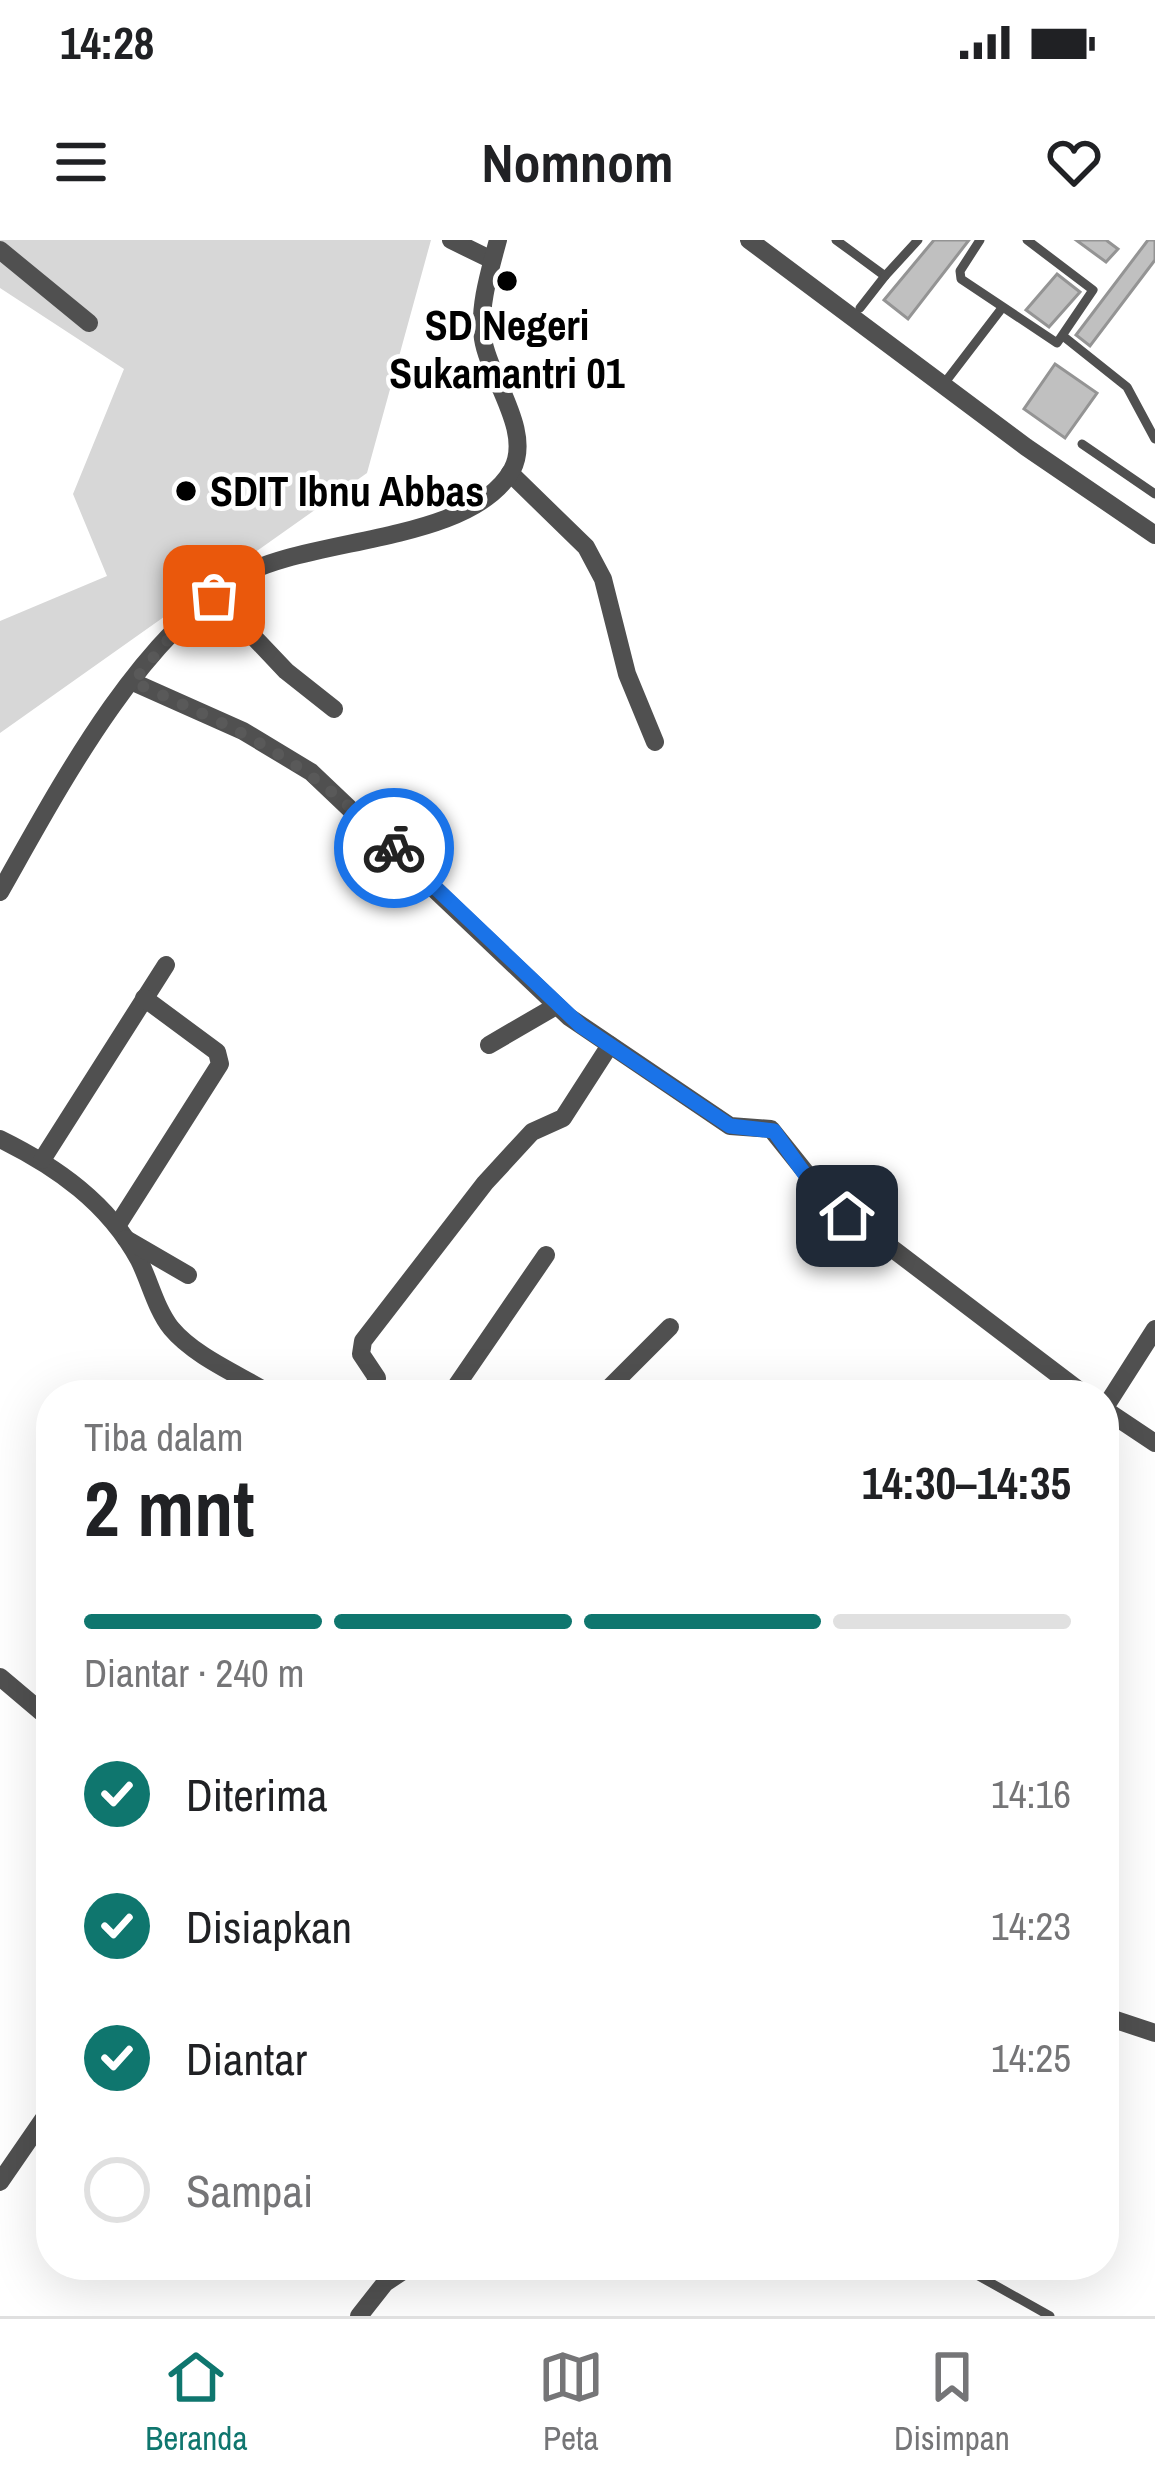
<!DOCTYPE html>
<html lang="id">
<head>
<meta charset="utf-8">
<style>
  :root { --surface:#fff; --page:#f2f2f2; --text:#202124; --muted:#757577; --line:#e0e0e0; --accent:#0f766e }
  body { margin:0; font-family:"Archivo Narrow",sans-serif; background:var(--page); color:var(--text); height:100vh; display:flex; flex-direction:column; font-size:45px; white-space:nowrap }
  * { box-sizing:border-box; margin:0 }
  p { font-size:39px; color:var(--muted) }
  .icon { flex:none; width:66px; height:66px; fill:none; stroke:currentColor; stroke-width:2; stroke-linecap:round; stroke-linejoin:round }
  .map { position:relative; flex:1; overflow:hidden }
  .sheet { position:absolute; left:36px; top:1140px; width:1083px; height:900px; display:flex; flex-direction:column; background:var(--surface); border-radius:48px; box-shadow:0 12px 48px #0002 }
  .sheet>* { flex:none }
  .pin { position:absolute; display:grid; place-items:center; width:102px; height:102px; color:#fff; margin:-51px; border-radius:24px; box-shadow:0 6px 18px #0006 }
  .courier { position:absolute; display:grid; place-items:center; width:120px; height:120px; margin:-60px; border:9px solid #1a73e8; border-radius:50%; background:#fff; color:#222; box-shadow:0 3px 15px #0007 }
  .head em { font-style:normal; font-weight:700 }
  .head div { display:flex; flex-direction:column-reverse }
  .head { display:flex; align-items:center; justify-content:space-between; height:204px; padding:0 48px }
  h1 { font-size:78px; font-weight:700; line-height:90px }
  .bar { display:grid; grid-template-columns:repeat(4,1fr); gap:18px 12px; align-content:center; height:144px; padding:0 48px }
  .bar i { height:15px; border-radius:9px; background:var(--line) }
  .bar .on { background:var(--accent) }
  .bar p { grid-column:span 4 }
  ol { padding:0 48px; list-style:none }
  li { display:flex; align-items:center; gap:36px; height:132px }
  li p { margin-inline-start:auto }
  li .icon { padding:12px; border-radius:50%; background:var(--accent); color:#fff; stroke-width:4 }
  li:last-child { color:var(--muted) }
  li i { width:66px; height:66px; border:6px solid var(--line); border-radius:50% }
  .status { display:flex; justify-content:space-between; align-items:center; height:84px; padding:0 60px; background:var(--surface); direction:ltr }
  .status svg { height:33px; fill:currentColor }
  header { display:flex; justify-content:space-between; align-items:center; height:156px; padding:0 48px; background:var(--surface); font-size:54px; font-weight:700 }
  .dock { display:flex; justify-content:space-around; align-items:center; height:168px; border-top:3px solid var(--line); background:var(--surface); font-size:33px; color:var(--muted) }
  .dock a { display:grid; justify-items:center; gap:6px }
  .dock .on { color:var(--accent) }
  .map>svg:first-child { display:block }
</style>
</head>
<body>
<div class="status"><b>14:28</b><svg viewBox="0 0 49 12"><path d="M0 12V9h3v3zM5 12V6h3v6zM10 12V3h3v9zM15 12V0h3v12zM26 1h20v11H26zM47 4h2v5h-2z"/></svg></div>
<header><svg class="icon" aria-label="menu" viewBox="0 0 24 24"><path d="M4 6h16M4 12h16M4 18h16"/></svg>Nomnom<svg class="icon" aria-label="heart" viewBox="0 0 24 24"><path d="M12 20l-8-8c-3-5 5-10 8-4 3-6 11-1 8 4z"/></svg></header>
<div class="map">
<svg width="1155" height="2076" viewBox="0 0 1155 2076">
  <rect width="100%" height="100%" fill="#fff"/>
  <polygon fill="#d7d7d7" points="0,0 431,0 367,233 0,493 0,381 107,336 73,254 124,129 0,48"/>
  <g fill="#c0c0c0" stroke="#949494" stroke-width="3">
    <polygon points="934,0 969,0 908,79 884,60"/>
    <polygon points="1076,0 1106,0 1118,9 1106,22"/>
    <polygon points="1148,0 1155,0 1155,20 1090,106 1076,95"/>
    <polygon points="1057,34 1080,52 1049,87 1026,70"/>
    <polygon points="1055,124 1097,153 1065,198 1024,169"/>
  </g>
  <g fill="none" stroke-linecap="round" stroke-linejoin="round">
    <g stroke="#505050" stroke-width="9">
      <polyline points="836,0 885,36 860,68"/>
      <polyline points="980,0 960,31 961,39 1057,103 1093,50 1027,0"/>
      <polyline points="885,36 918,0"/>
      <polyline points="1063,96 1127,147 1155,199"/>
      <polyline points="943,145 1002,68"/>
      <polyline points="1082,204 1155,254"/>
      <polyline points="959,2025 1050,2076"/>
    </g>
    <g stroke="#505050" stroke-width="18">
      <polyline points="451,0 492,20"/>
      <polyline points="749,0 1026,207 1155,295"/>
      <polyline points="0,10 89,83"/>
      <polyline points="510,233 586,307 603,339 627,434 655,502"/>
      <polyline points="214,355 286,431 334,469"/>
      <polyline points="133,442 243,491 311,532 569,777 730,886 771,889 827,959 1085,1155"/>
      <path d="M0,652C59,548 134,404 236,339C303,296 470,305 512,230C533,191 489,138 483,99C478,68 490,30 498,0"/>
      <polyline points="489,805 556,766"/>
      <path d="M0,899C57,927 108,963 139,1020C150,1042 156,1069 171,1088C195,1117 240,1135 272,1155"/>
      <polyline points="42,920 166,725"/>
      <polyline points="117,986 220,824 217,812 144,758"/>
      <polyline points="126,999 188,1035"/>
      <polyline points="371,1155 377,1138 361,1114 363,1101 485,943 532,892 563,878 610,805"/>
      <polyline points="450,1155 546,1015"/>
      <polyline points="602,1155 670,1087"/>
      <polyline points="1104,1169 1155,1089"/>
      <polyline points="1104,1169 1155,1203"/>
      <polyline points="0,1437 51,1480"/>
      <polyline points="1104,1776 1155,1793"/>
      <polyline points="0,1942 51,1868"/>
      <polyline points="359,2076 385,2043 412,2025"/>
    </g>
  </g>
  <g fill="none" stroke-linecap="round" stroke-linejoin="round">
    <path stroke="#595959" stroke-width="12" stroke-dasharray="0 21.6" d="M214,356L178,388L133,442C247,493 304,519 394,608"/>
    <polyline stroke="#1a73e8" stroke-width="15" points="394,608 581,786 730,886 774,891 811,943 847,976"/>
  </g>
  <g fill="#000" stroke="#fff" stroke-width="4.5">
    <circle cx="507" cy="41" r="12"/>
    <circle cx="186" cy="251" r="12"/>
  </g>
  <g text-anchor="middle" stroke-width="9" stroke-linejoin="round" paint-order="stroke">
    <g font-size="42" font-weight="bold" fill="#000" stroke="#fff">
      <text x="507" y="100">SD Negeri<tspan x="507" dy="48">Sukamantri 01</tspan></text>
      <text x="210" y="266" text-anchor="start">SDIT Ibnu Abbas</text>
    </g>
  </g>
</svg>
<div class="pin" style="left:214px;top:356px;background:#ea580c"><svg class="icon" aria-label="bag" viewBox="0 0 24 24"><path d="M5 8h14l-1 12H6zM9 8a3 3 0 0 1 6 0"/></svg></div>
<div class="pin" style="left:847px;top:976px;background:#1f2937"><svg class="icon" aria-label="home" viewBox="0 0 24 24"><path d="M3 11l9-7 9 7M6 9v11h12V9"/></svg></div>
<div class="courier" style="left:394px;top:608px"><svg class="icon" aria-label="bike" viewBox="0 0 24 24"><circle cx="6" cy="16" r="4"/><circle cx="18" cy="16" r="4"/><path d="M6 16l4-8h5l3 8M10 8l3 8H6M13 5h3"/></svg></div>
<section class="sheet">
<div class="head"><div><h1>2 mnt</h1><p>Tiba dalam</p></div><em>14:30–14:35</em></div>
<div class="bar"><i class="on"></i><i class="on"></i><i class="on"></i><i></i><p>Diantar · 240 m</p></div>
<ol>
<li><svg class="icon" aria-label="check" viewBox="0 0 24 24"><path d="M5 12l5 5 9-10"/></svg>Diterima<p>14:16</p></li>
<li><svg class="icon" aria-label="check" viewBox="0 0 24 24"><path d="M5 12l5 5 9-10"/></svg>Disiapkan<p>14:23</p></li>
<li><svg class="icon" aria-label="check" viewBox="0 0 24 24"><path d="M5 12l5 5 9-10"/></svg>Diantar<p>14:25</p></li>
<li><i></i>Sampai</li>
</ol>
</section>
</div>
<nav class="dock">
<a class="on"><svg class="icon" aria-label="home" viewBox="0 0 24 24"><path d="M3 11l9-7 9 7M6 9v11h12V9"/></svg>Beranda</a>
<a><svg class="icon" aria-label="map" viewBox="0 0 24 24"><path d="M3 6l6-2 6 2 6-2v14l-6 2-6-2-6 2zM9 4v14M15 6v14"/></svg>Peta</a>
<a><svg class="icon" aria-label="saved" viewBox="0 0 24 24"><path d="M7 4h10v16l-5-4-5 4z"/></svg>Disimpan</a>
</nav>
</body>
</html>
